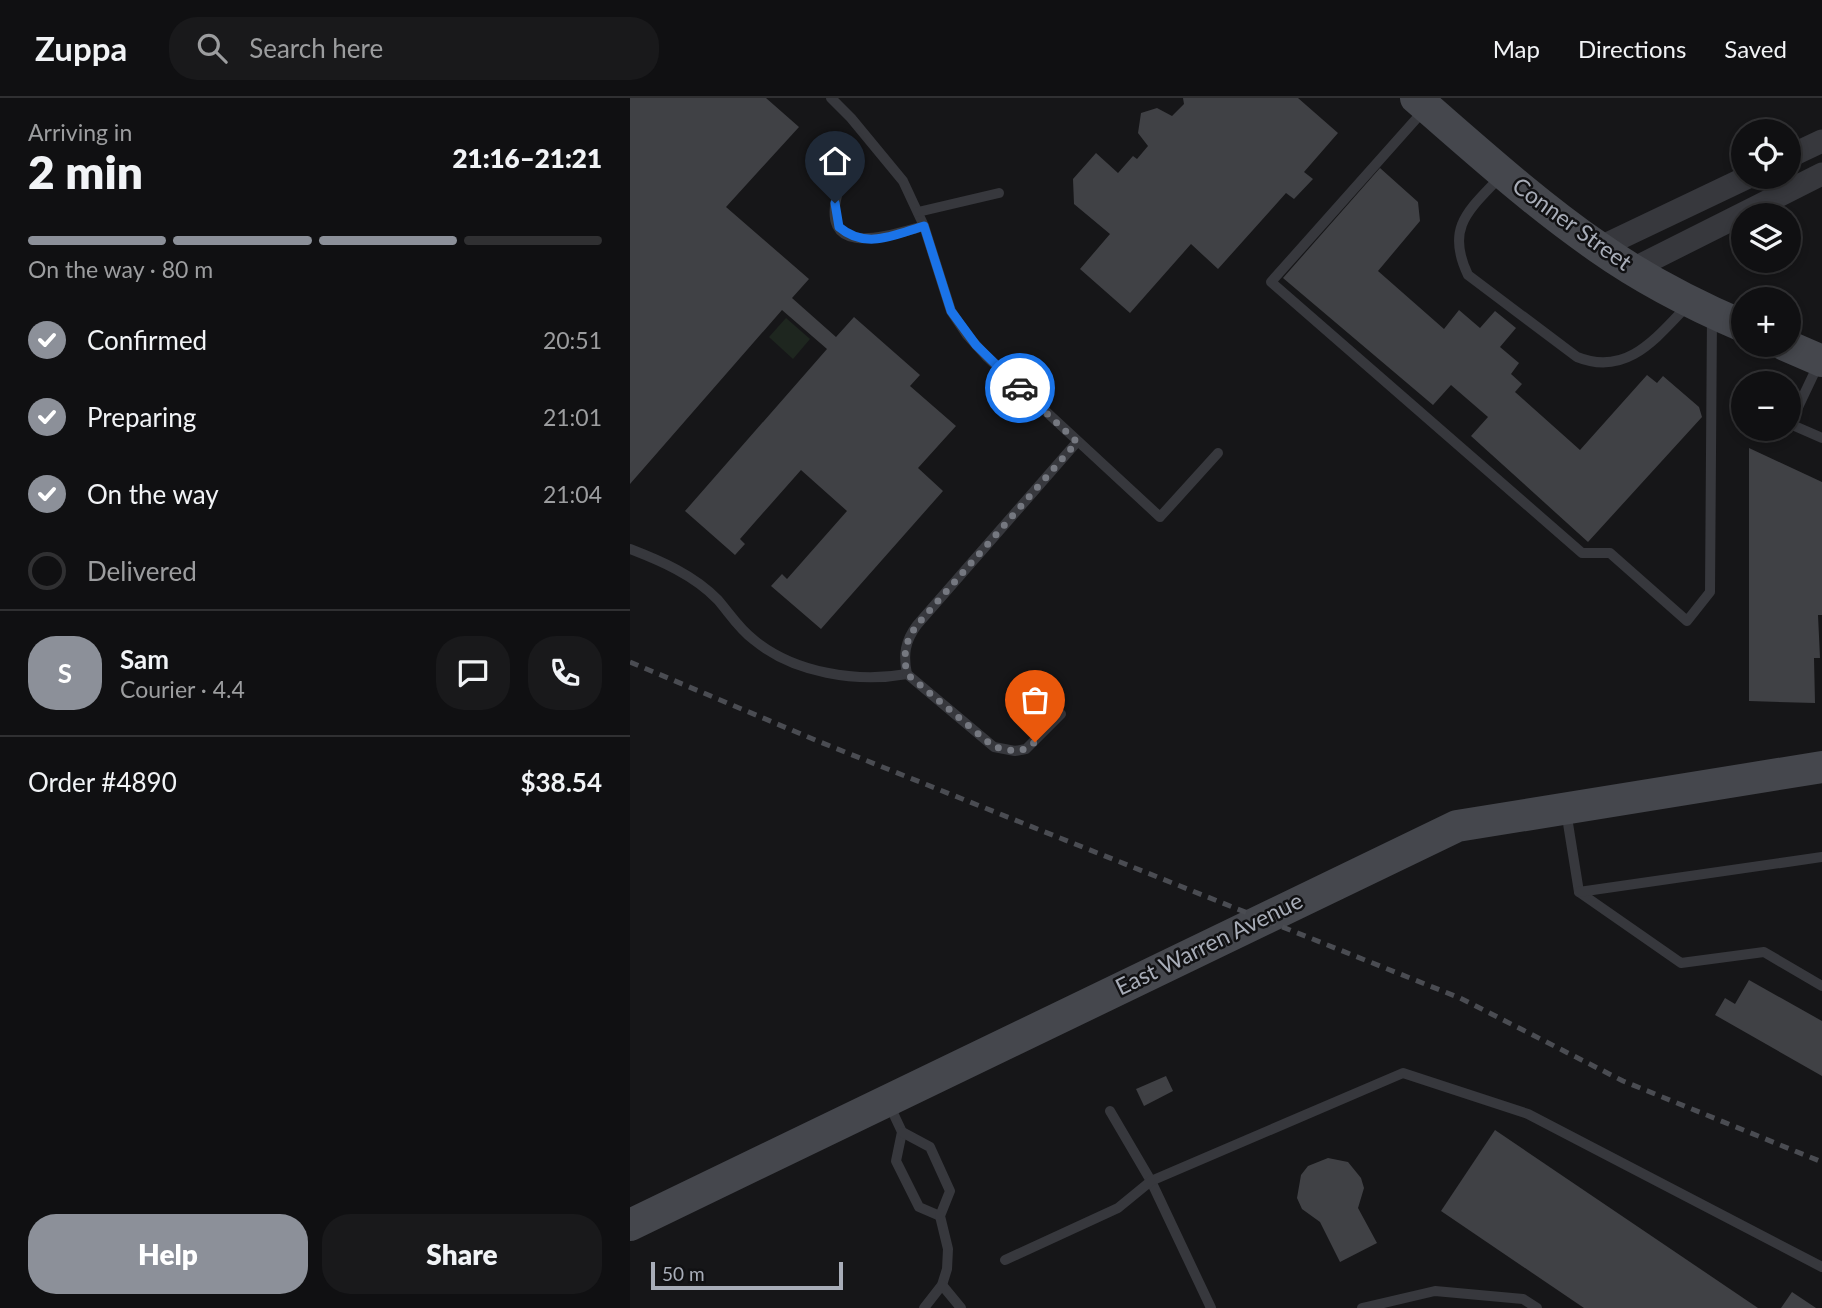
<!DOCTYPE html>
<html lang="en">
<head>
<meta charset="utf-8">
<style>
  :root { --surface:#101012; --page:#19191b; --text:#f1f3f6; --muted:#9c9d9f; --line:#303032; --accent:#8c9099 }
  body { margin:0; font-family:Lato,sans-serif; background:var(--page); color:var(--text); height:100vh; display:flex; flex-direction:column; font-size:26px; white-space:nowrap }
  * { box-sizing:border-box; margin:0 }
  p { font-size:23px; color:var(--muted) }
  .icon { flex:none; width:38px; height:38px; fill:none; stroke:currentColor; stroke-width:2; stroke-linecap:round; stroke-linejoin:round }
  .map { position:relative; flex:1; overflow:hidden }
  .details { display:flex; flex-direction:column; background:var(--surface); width:630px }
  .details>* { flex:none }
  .buttons { position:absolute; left:1101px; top:21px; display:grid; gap:14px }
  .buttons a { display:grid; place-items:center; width:70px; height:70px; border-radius:50%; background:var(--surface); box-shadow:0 4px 10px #0003,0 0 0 2px var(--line); font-size:35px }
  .scale { position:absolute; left:21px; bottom:18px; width:192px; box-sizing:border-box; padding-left:7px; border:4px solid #a8adb8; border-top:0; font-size:19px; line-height:24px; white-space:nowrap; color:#a8adb8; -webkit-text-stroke:5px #111113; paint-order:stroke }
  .pin { position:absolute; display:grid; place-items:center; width:60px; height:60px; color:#fff; margin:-72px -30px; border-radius:50% 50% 50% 0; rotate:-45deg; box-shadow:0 0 7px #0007 }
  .pin .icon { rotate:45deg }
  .courier { position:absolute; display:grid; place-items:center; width:70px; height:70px; margin:-35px; border:5px solid #1a73e8; border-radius:50%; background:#fff; color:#222; box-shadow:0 2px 9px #0007 }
  .overview em { font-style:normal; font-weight:800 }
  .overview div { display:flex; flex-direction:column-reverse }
  .overview { display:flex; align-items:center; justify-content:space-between; height:119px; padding:0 28px }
  h1 { font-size:46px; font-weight:800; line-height:52px }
  .bar { display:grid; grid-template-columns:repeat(4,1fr); gap:10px 7px; align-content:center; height:84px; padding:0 28px }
  .bar i { height:9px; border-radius:5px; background:var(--line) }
  .bar .selected { background:var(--accent) }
  .bar p { grid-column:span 4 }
  .line { display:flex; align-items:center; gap:18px; padding:0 28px; border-top:2px solid var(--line) }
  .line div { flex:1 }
  .round { display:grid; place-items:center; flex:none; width:74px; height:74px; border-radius:28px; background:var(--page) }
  ol { padding:0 28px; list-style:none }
  li { display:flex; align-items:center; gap:21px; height:77px }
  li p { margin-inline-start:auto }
  li .icon { padding:7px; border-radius:50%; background:var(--accent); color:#fff; stroke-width:4 }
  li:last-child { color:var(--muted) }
  li i { width:38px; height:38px; border:4px solid var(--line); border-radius:50% }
  .button { display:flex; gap:14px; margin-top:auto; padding:14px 28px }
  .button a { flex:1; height:80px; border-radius:28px; background:var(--accent); color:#fff; font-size:28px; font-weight:800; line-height:80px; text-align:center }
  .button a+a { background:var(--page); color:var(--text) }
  header { display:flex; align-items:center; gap:42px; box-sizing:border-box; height:98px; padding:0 35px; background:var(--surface); border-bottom:2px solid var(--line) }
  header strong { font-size:33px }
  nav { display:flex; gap:38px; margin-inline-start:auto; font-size:24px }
  .search { width:490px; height:63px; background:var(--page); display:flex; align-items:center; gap:18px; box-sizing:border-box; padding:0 24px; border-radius:28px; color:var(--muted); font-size:26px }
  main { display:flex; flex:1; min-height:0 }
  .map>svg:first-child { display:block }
</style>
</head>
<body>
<header>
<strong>Zuppa</strong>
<div class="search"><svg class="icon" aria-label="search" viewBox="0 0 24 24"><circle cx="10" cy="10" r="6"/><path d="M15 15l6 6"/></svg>Search here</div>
<nav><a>Map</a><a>Directions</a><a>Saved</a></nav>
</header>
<main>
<section class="details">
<div class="overview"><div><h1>2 min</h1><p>Arriving in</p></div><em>21:16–21:21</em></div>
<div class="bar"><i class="selected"></i><i class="selected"></i><i class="selected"></i><i></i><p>On the way · 80 m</p></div>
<ol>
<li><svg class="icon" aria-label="check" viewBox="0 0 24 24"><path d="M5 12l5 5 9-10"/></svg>Confirmed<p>20:51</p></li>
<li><svg class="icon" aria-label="check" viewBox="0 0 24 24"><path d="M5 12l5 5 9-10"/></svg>Preparing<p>21:01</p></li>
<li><svg class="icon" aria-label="check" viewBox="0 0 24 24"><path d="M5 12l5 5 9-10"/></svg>On the way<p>21:04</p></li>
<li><i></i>Delivered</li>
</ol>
<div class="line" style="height:126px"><b class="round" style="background:var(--accent);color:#fff">S</b><div><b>Sam</b><p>Courier · 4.4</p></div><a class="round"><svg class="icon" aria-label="chat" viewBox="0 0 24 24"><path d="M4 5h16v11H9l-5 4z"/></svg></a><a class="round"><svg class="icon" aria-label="phone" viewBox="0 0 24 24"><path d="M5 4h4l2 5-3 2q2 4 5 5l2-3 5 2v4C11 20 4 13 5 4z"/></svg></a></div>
<div class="line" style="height:91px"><div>Order #4890</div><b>$38.54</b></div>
<div class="button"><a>Help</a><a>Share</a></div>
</section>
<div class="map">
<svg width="1192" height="1210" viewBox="0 0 1192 1210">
  <rect width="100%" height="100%" fill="#161618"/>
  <polygon fill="#1e261f" points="156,220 180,241 163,261 139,239"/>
  <g fill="#404145">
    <polygon points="0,0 136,0 169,29 96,109 179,181 162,200 206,239 224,219 290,277 280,288 326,328 288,370 313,393 191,531 141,488 152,476 157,481 217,413 171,372 110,441 115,446 105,457 55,413 197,251 152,212 0,386"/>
    <polygon points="553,0 668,0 708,35 674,74 683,81 664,101 656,95 588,171 561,146 500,215 450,171 480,136 444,106 443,81 466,55 488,75 503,58 507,61 518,48 508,35 511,15 527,10 542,18 554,6"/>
    <polygon points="750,70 788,104 790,123 748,173 814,231 829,212 850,230 865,213 886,230 870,249 889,265 881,276 892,286 885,294 950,352 1017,277 1027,285 1033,278 1069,309 1072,319 958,444 841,338 858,319 821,287 803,307 653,180"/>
    <polygon points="1119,350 1192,384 1192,517 1188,517 1190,560 1184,560 1185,605 1119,603"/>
    <polygon points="1119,882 1192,923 1192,978 1085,917 1095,900 1105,906"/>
    <polygon points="536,978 543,993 514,1008 506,991"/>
    <polygon points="865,1032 1128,1210 954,1210 811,1113"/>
    <polygon points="698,1060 718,1064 731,1080 734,1090 728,1110 747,1145 710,1164 690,1124 672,1111 667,1100 671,1077 678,1068"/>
    <polygon points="1162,1194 1186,1210 1151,1210"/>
  </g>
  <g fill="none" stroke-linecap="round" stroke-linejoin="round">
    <g stroke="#37383d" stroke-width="10">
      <polyline points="201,0 221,20 273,83 294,128 321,213 337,237 356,258 530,419 588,355"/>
      <polyline points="795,11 641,184 952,455 980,455 1057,523 1080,494 1082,217"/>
      <path d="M871,78C839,112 815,129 838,177L947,259C997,279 1026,240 1058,207"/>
      <path d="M208,94C188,163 260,137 294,128"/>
      <polyline points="288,114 369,95"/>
      <polyline points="1189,265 1160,326 1192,340"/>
      <path d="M0,451C31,463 64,477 88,502C100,516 109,531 124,542C164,575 227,585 277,576C273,557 275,543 287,527L447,344"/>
      <polyline points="277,576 364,649 385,653 396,651 431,616"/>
      <polyline points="936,713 949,794 1051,865 1134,854 1192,888"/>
      <polyline points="949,794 1192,759"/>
      <polyline points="258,1004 272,1034 266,1063 289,1109 310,1118"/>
      <polyline points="480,1013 521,1083 581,1210"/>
      <polyline points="272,1034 300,1049 320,1093 310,1118 318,1151 317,1171 312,1187 294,1210"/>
      <polyline points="375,1162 488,1110 521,1083 773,975 898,1016 1192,1169"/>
      <polyline points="312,1187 331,1210"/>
      <polyline points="732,1210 805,1193 893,1201 907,1210"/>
    </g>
    <g stroke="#37383d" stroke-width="23">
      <polyline points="1158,59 1192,43"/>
      <polyline points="969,150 1118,79"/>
      <polyline points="1003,171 1192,76"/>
    </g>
    <g stroke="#45474d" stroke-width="32">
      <path d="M786,0C845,51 903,104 968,149C1012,180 1064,207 1113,228"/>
      <polyline points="1155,247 1192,263"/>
      <polyline points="0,1127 827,728 1192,669"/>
    </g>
    <polyline stroke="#4a4c52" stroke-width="5" stroke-dasharray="9 7" stroke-linecap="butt" points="0,564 190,644 830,900 993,983 1192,1064"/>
  </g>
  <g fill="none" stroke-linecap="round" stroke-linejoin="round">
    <path stroke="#757880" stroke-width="7" stroke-dasharray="0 12.6" d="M390,290L447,344L287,527C275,543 273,557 277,576L364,649L385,653L396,651L405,644"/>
    <path stroke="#1a73e8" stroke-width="9" d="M205,105L209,129C236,152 264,137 294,128L321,213L346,247L390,290"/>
  </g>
  <g text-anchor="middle" stroke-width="5" stroke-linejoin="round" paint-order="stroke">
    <g font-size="23" fill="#a8adb8" stroke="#111113">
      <text transform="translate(942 126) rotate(36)" y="8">Conner Street</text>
      <text transform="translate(579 846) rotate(-26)" y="8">East Warren Avenue</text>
    </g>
  </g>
</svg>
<div class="buttons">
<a><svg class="icon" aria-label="locate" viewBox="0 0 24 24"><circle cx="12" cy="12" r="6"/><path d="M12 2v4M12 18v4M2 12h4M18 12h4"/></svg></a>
<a><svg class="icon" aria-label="layers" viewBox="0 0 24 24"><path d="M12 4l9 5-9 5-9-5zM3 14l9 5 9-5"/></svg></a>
<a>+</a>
<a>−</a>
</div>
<div class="scale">50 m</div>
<div class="pin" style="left:405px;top:644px;background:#ea580c"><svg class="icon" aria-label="bag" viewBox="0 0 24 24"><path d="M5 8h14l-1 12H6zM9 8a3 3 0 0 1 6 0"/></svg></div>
<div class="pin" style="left:205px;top:105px;background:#1f2937"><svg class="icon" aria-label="home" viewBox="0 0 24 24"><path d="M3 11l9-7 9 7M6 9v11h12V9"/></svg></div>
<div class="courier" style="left:390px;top:290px"><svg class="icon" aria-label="car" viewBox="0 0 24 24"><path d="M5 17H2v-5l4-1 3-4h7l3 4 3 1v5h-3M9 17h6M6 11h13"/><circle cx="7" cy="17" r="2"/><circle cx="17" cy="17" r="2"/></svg></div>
</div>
</main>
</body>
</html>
